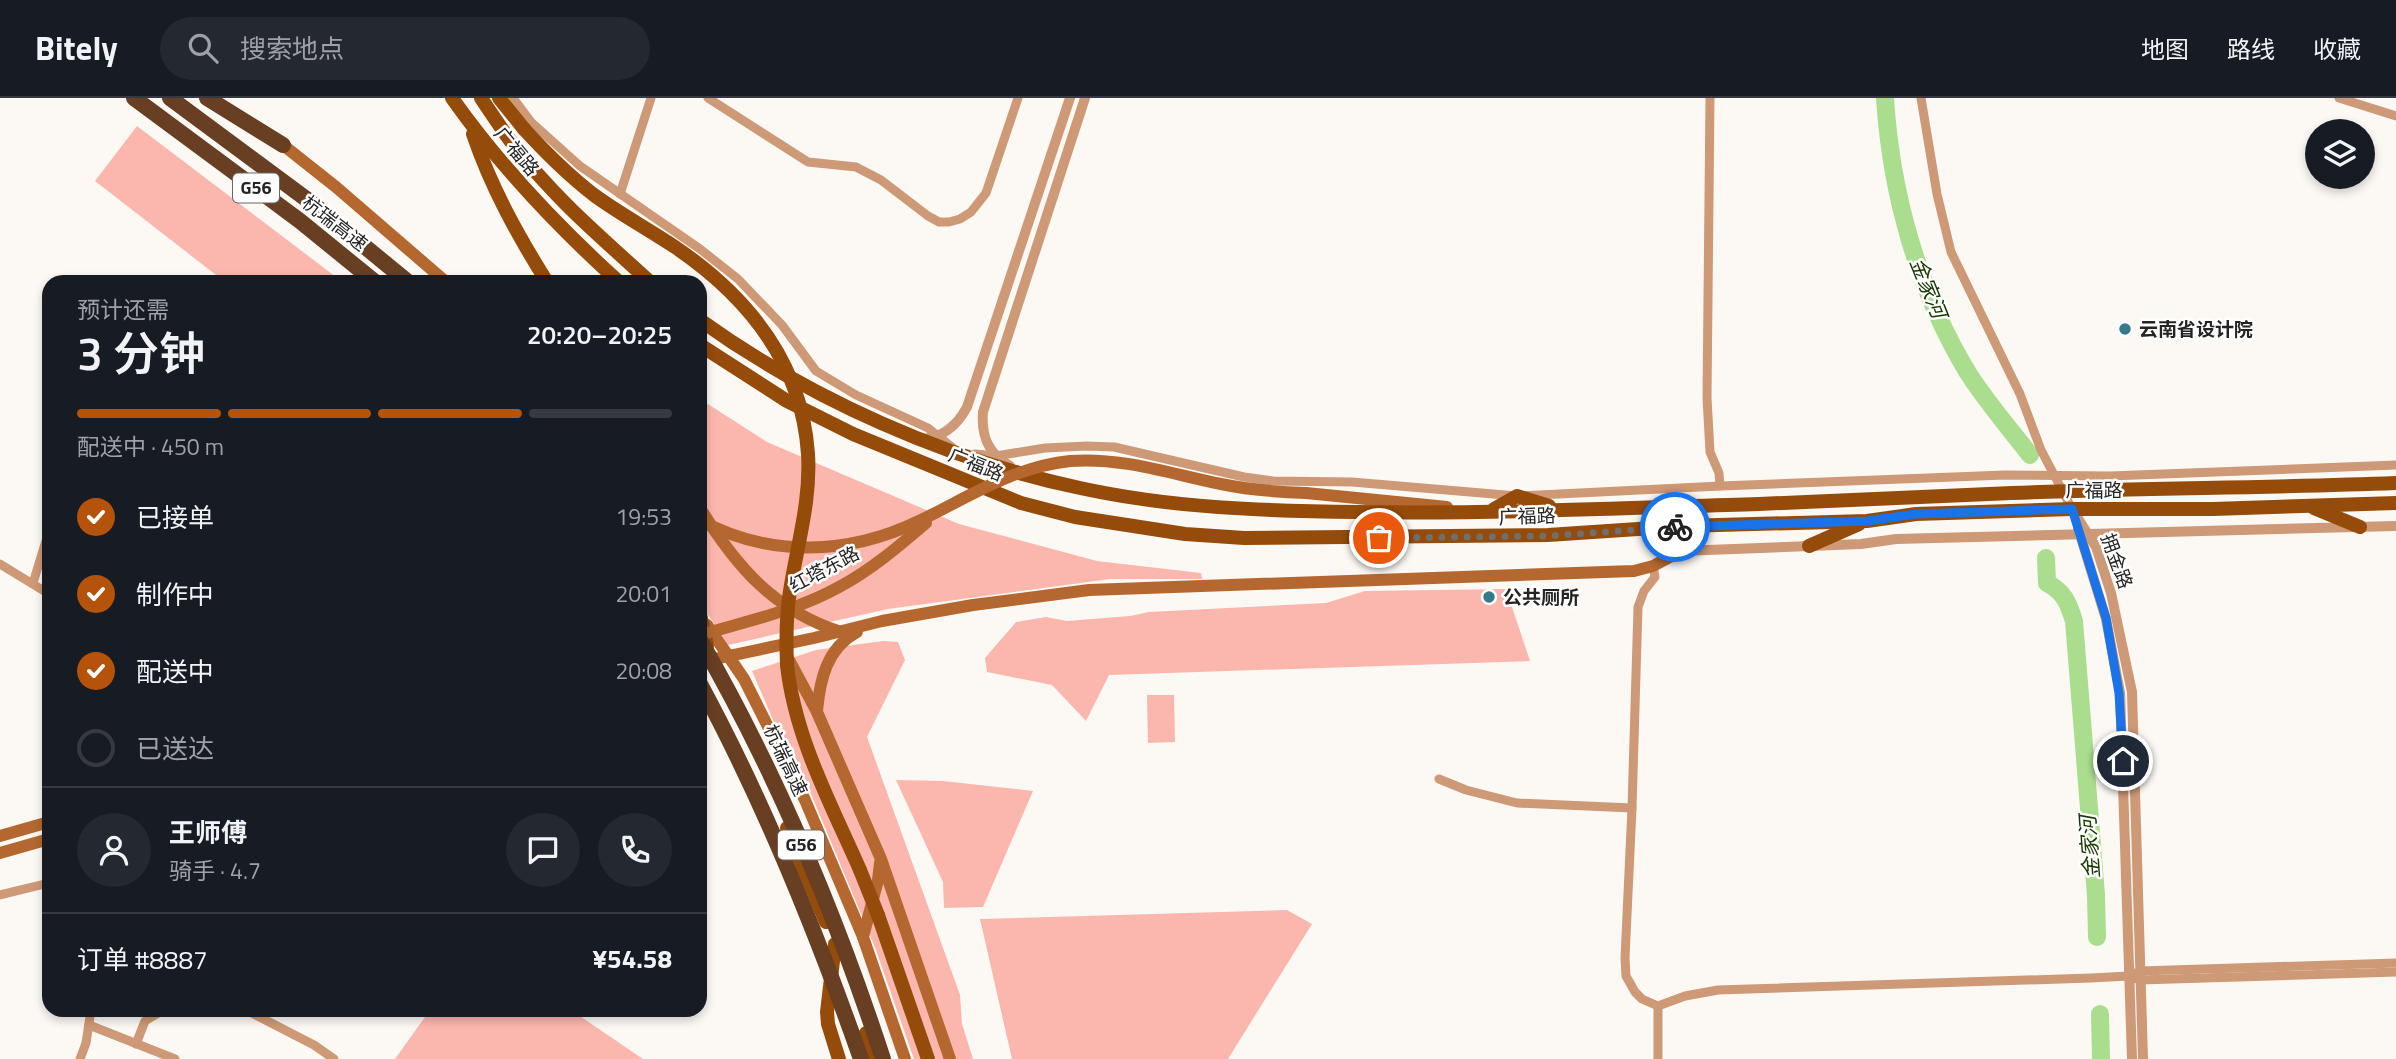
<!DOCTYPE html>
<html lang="zh">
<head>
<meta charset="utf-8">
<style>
  :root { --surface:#171b24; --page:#242831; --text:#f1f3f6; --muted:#9ea1a6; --line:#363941; --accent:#b45309 }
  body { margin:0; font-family:"Titillium Web","Noto Sans SC",sans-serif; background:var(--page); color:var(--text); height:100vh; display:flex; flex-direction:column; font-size:26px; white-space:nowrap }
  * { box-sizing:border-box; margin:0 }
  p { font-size:23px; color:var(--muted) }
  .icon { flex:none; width:38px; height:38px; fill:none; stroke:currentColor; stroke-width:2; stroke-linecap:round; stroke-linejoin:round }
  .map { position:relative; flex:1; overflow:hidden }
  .panel { position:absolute; left:42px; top:177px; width:665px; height:742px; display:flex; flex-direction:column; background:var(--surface); border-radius:21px; box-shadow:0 4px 10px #0003 }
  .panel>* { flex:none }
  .fabs { position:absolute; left:2305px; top:21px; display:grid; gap:14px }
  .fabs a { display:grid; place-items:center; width:70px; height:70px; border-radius:50%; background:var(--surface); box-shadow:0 4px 10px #0003; font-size:35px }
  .pin { position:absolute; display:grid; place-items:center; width:60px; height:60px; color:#fff; margin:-30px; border:4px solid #fff; border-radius:50%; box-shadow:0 2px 7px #0007 }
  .courier { position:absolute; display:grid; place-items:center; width:70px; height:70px; margin:-35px; border:5px solid #1a73e8; border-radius:50%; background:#fff; color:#222; box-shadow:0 2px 9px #0007 }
  .overview em { font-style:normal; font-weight:600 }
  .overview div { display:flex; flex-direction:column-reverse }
  .overview { display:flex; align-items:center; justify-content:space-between; height:119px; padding:0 35px }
  h1 { font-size:46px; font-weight:600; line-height:52px }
  .bar { display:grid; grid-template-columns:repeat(4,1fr); gap:10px 7px; align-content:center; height:84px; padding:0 35px }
  .bar i { height:9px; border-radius:5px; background:var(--line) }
  .bar .on { background:var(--accent) }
  .bar p { grid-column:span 4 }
  .line { display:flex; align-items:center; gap:18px; padding:0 35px; border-top:2px solid var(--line) }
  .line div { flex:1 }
  .round { display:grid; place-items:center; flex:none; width:74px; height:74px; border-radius:37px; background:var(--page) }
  ol { padding:0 35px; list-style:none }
  li { display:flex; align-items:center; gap:21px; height:77px }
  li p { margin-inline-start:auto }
  li .icon { padding:7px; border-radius:50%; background:var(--accent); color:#fff; stroke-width:4 }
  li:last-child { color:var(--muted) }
  li i { width:38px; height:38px; border:4px solid var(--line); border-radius:50% }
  header { display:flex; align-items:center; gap:42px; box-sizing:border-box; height:98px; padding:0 35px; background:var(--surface); border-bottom:2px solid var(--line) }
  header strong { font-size:33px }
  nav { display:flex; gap:38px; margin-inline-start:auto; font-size:24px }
  .search { width:490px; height:63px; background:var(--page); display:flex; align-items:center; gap:18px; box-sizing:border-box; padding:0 24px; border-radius:38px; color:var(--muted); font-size:26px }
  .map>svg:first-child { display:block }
</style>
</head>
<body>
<header>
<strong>Bitely</strong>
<div class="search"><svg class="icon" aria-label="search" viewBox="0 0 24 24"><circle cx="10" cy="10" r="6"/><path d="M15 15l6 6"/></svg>搜索地点</div>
<nav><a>地图</a><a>路线</a><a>收藏</a></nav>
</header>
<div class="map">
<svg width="2396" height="961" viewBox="0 0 2396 961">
  <rect width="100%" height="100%" fill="#fcf9f5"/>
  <g fill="#fbb7ae">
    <polygon points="137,28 336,179 341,184 225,184 95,83"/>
    <polygon points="700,301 767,344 959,426 1097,463 1201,475 1202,481 1110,481 888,511 728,547 705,512 700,487"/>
    <polygon points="1506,491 1530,563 1109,577 1086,623 1052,587 987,574 985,560 1016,524 1046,519 1067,523 1130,518 1149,514 1326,505 1365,493"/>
    <polygon points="883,543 898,544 905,562 867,639 960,897 962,926 973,961 914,961 876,852 809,691 780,638 752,573 816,552"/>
    <polygon points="1147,597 1174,597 1175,644 1148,645"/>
    <polygon points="896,682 943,683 1033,693 983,809 944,810 943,784"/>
    <polygon points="1287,812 1312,826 1228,961 1012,961 980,821"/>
    <polygon points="430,912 571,912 643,961 395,961"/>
  </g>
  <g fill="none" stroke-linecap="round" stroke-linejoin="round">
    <g stroke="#aadd8e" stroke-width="18">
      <path d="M1885,0C1891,96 1918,192 1968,275C1986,303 2009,330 2030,357"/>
      <path d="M2046,460L2047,485C2064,494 2068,504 2074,523L2096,797L2097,839"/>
      <polyline points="2100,916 2101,961"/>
    </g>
    <g stroke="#ce9977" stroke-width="9">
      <polyline points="513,0 531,24 580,68 700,151 738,181 782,227 816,273 856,297 928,330 953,350"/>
      <polyline points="708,0 808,64 856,69 881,82 928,118 939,124 949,124 960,121 971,114 986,95 1018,0"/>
      <polyline points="1710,0 1707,300 1710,354 1719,375 1720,388"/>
      <polyline points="1921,0 1937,96 1951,154 2020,296 2041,352 2072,411"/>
      <polyline points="2339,0 2396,18"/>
      <polyline points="620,96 651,0"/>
      <polyline points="975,356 996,358 1045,350 1087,348 1114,349 1244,379 1273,383 1352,384 1517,398 1720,388 2005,377 2110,378 2396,367"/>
      <polyline points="0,466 49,496"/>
      <polyline points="1653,468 1655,479 1644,493 1638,509 1632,710 1625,860 1626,878 1635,894 1642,901 1658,908 1685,898 1718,892 2091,880 2129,878 2140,873 2396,865"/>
      <polyline points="33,485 49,433"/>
      <polyline points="1439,681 1466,692 1517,705 1632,710"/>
      <polyline points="0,797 49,785"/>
      <polyline points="2134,880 2140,882 2396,874"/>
      <polyline points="1658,908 1658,961"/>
      <polyline points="246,912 314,947 334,961"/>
      <polyline points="89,927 175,961"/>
      <polyline points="136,946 145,923 163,912"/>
      <polyline points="80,961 86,945 91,912"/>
    </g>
    <g stroke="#ce9977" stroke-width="10">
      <path d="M923,341C944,339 958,326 967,309L1070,0"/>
      <path d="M1010,368C988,356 981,338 983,314L1085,0"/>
      <polyline points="2072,411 2096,449 2111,495 2132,594 2143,961"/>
      <polyline points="2078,430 2106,521 2120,595 2132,961"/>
      <polyline points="1681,453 1861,446 1896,441 2396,428"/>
    </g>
    <g stroke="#b46830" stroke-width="12">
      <polyline points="283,47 336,89 446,184"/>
      <polyline points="1306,395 1447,409"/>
      <path d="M700,410C736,468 773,512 841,534"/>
      <polyline points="707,527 744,581 805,702 863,839 905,961"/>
      <polyline points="788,560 817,614 881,761 950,961"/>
      <polyline points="700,564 814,540 882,523 973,507 1089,492 1634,473 1653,468 1681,453"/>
      <path d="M817,613C820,581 827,550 857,534"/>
      <polyline points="0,738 49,724"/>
      <polyline points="0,755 49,741"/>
      <polyline points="863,839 878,782 880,765"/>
    </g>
    <g stroke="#954b09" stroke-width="14">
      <path d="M452,0C500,68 557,128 619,184"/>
      <path d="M481,0C491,15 501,30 512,45C551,97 602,140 650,184"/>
      <polyline points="499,0 524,31"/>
      <path d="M473,36C491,89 517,136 547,184"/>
      <path d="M700,222C810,301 947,362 1080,390C1171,410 1265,413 1358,414C1492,416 1626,410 1759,406C1844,403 1928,398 2012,395C2140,390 2268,390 2396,385"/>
      <polyline points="700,247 787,303 853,336 1021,405 1075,419 1185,436 1244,440 1548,437 1683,428 1867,423 1916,416 2072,411 2213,411 2396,405"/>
      <polyline points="2314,410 2360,429"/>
      <polyline points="1494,411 1517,398 1549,408"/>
      <polyline points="1809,448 1859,426"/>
      <polyline points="700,516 707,548"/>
      <path d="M787,567C795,640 831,706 860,772"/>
      <polyline points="787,730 826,824"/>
      <polyline points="878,817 928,961"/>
      <polyline points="835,846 827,914 828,926 839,961"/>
      <polyline points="866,935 875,961"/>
    </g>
    <g stroke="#683f23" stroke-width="16">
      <polyline points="134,0 300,123 375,184"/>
      <polyline points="170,0 313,106 408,184"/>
      <polyline points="207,0 283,47"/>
    </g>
    <g stroke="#b46830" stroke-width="12">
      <path d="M700,422C769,460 849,457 919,423C969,399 1013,369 1070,363C1123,359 1171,376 1221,386C1249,392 1277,394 1306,395"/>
      <path d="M700,537C747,523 796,513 839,489C871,472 899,448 926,425"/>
    </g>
    <g stroke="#954b09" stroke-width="14">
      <path d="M524,31C546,55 568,77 594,97C620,116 648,131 675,149C747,198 802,265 808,356C811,403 797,447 790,493C786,517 786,542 787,567"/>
      <polyline points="860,772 878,817"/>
    </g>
    <g stroke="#683f23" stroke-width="16">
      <path d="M700,542C776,674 836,817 883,961"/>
      <path d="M700,586C765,706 816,833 861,961"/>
    </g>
  </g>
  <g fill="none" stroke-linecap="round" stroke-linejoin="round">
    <polyline stroke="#706f6c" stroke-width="7" stroke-dasharray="0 12.6" points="1379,440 1548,438 1675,429"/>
    <polyline stroke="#1a73e8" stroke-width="9" points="1675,429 1867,423 1916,416 2072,411 2106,520 2119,595 2123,663"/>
  </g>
  <g fill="#377a8b" stroke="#fff" stroke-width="2.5">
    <circle cx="2125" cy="231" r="7"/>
    <circle cx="1489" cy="499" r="7"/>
  </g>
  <g text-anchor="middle" stroke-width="5" stroke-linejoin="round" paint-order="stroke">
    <g fill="#fff" stroke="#666665" stroke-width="2">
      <rect x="233" y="75.5" width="46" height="29" rx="5"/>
      <rect x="778" y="732.5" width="46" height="29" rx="5"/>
    </g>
    <g font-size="18" font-weight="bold" fill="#252423">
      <text x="256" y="96">G56</text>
      <text x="801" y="753">G56</text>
    </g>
    <g font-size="19" fill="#252423" stroke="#fff">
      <text transform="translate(517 53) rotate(50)" y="7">广福路</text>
      <text transform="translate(335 125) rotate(38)" y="7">杭瑞高速</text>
      <text transform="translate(976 366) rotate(22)" y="7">广福路</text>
      <text x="2094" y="399">广福路</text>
      <text transform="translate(1527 418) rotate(-2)" y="7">广福路</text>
      <text transform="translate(2117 463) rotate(70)" y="7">拥金路</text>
      <text transform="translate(824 471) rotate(-28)" y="7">红塔东路</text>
      <text transform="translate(786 662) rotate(65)" y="7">杭瑞高速</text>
    </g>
    <g font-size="19" font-weight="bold" fill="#252423" stroke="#fff" text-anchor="start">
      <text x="2139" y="238">云南省设计院</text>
      <text x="1503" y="506">公共厕所</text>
    </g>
    <g font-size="21" font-style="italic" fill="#183800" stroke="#fff">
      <text transform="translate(1928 190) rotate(68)" y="7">金家河</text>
      <text transform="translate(2090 749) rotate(-94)" y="7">金家河</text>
    </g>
  </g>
</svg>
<div class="fabs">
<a><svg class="icon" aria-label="layers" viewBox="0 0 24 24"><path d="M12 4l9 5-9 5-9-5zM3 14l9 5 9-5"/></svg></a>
</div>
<div class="pin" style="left:1379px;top:440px;background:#ea580c"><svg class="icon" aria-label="bag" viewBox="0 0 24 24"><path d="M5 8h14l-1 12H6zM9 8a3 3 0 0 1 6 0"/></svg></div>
<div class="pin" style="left:2123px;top:663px;background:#1f2937"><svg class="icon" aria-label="home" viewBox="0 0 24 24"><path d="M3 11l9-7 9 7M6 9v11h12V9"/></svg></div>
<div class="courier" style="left:1675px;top:429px"><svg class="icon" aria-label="bike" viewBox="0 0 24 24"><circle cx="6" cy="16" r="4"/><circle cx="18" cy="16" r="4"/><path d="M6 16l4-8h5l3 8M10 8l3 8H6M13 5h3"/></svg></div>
<section class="panel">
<div class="overview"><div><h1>3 分钟</h1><p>预计还需</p></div><em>20:20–20:25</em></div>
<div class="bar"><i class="on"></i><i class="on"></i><i class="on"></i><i></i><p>配送中 · 450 m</p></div>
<ol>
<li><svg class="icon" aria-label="check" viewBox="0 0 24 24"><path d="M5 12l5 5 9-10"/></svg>已接单<p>19:53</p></li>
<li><svg class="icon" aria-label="check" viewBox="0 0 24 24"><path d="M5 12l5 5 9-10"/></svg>制作中<p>20:01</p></li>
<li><svg class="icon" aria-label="check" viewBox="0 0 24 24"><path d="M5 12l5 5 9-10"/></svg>配送中<p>20:08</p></li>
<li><i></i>已送达</li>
</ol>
<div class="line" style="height:126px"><a class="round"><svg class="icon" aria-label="person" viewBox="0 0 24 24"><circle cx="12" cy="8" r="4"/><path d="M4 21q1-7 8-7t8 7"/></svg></a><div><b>王师傅</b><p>骑手 · 4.7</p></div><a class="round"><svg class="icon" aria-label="chat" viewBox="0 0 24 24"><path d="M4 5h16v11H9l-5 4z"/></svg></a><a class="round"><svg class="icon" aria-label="phone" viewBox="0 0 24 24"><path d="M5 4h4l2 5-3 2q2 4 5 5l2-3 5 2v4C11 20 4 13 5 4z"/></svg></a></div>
<div class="line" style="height:91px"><div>订单 #8887</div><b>¥54.58</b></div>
</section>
</div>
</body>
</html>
